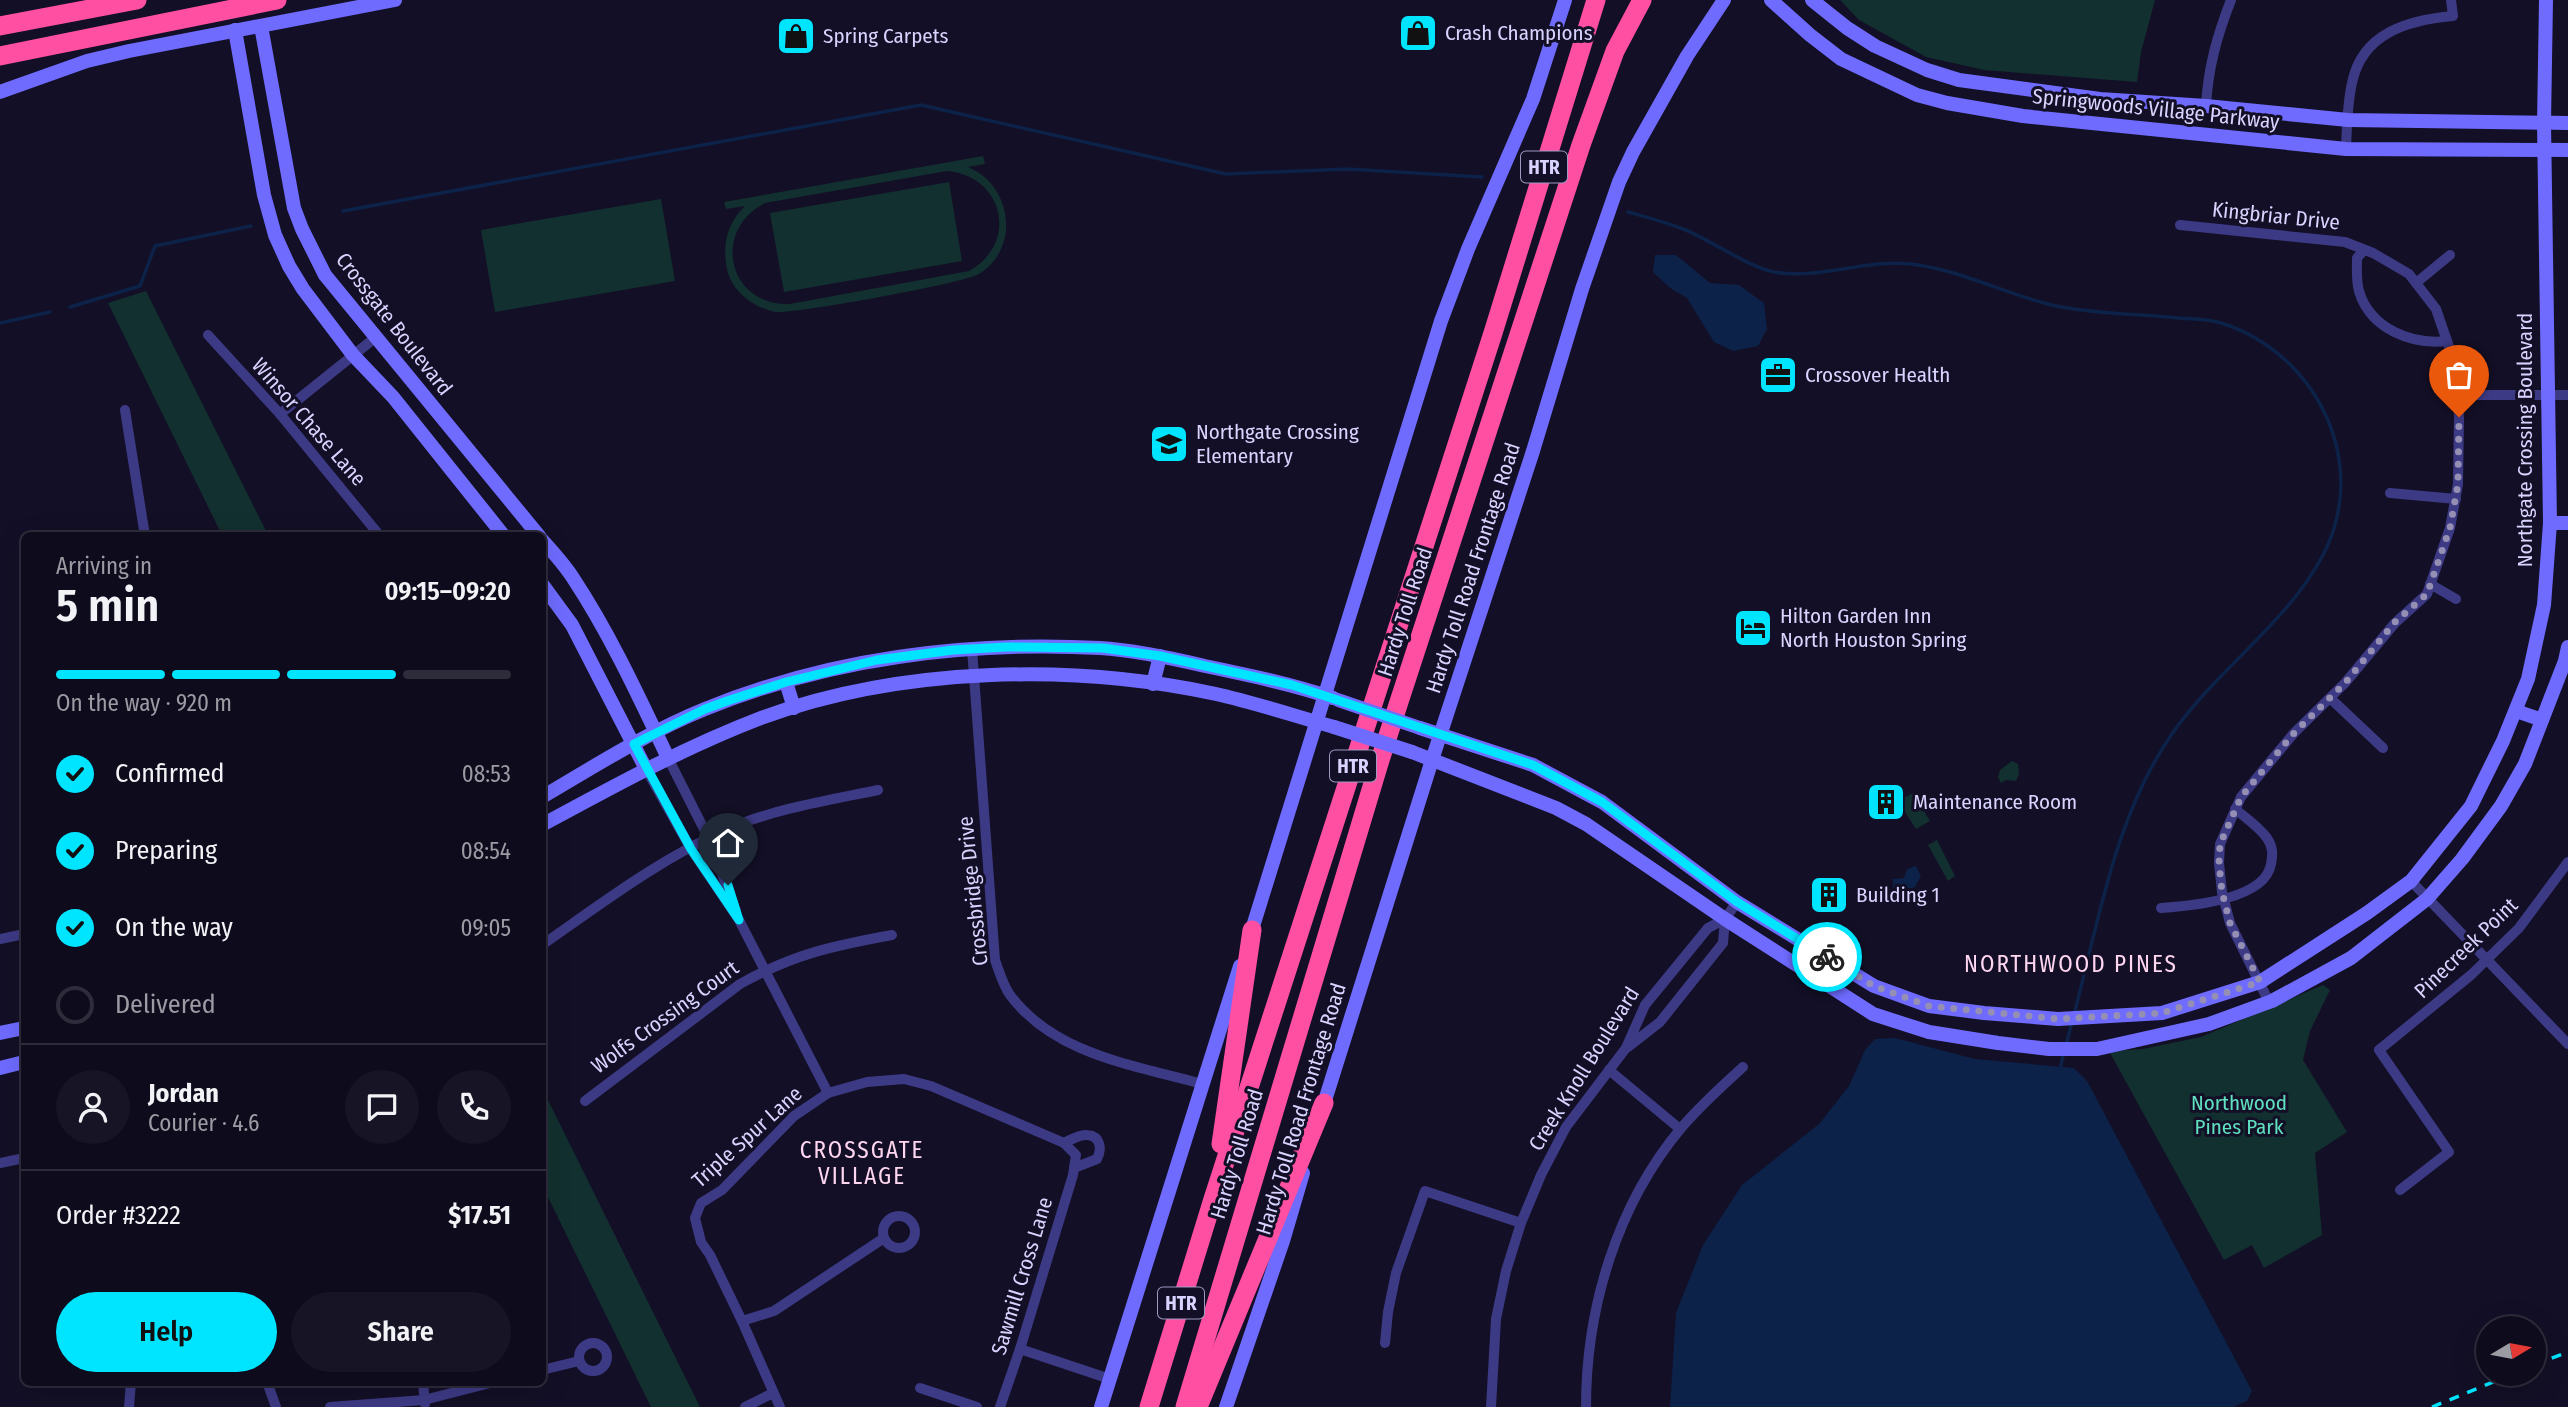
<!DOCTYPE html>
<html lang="en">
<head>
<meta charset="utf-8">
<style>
  :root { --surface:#0e0b1c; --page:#171425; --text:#f1f3f6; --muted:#9b9ba3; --line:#2e2b3b; --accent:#00e5ff }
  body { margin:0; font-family:"Fira Sans Condensed",sans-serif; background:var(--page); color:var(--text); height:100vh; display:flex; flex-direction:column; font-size:26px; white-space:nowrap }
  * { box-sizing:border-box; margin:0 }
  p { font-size:23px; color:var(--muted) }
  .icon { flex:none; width:38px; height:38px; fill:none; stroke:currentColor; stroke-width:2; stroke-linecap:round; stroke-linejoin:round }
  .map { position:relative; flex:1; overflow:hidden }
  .sheet { position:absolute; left:21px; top:532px; width:525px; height:854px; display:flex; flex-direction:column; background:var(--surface); border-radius:10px; box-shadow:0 7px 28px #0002,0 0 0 2px var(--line) }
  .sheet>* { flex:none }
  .needle { width:46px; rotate:80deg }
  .fabs { position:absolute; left:2476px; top:1316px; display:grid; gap:14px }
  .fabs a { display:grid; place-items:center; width:70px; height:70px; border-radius:50%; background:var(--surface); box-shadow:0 7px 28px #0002,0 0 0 2px var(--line); font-size:35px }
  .pin { position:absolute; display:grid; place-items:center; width:60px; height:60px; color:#fff; margin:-72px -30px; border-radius:50% 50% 50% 0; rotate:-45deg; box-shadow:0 0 7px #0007 }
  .pin .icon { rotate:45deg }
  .courier { position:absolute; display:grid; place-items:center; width:70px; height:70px; margin:-35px; border:5px solid #00e5ff; border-radius:50%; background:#fff; color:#222; box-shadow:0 2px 9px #0007 }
  .head em { font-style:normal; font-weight:600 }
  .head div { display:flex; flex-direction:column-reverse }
  .head { display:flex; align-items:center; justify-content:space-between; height:119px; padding:0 35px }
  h1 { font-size:46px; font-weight:600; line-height:52px }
  .bar { display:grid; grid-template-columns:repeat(4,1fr); gap:10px 7px; align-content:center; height:84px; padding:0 35px }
  .bar i { height:9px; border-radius:5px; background:var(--line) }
  .bar .current { background:var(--accent) }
  .bar p { grid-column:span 4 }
  .line { display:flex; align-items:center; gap:18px; padding:0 35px; border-top:2px solid var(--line) }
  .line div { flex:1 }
  .round { display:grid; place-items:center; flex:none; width:74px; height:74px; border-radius:37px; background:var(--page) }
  ol { padding:0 35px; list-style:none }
  li { display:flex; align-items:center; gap:21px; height:77px }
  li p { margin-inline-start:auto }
  li .icon { padding:7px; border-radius:50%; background:var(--accent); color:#111; stroke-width:4 }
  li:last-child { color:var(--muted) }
  li i { width:38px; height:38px; border:4px solid var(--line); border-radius:50% }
  .button { display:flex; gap:14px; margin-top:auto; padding:14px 35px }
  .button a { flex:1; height:80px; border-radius:42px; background:var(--accent); color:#111; font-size:28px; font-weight:600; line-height:80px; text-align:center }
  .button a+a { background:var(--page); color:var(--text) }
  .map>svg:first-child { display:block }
</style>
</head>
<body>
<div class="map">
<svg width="2568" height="1407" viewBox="0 0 2568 1407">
  <rect width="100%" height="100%" fill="#130f26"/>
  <g fill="#12302f" fill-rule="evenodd">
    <polygon points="1840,0 2155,0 2141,52 2137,82 1984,70 1926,57 1859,20"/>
    <path d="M983,156L985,164L968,167C1012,185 1021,248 979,274C964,283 795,314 776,312C754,308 732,292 727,269C722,245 727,223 745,206L726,209L724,202ZM947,171C1004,176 1019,243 969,271L790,304C728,306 711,231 765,203Z"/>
    <polygon points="949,182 962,261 784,292 770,213"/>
    <polygon points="661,199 675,281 495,312 481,230"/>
    <polygon points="146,291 268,535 222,535 108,303"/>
    <polygon points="2012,761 2018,764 2019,774 2016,781 2006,780 2001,783 1998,777 2000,770"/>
    <polygon points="1913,793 1930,821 1916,829 1898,801"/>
    <polygon points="1937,840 1955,876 1948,881 1928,845"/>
    <polygon points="2323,985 2330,990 2310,1031 2303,1060 2347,1132 2315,1153 2322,1235 2264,1268 2252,1245 2224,1260 2109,1051 2143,1049 2201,1037"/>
    <polygon points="542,1090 543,1090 700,1407 651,1407 543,1187"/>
  </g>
  <g fill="#0c2248">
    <polygon points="1655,255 1676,255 1710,283 1739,285 1764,303 1767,329 1758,346 1733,351 1714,342 1687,298 1670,288 1653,272"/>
    <polygon points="1916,866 1921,876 1915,887 1898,893 1893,890 1893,879 1904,878 1907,869"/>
    <polygon points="1895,1038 1975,1059 2074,1068 2087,1081 2252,1391 2247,1401 2233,1407 1670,1407 1676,1313 1703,1245 1742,1185 1819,1124 1849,1086 1865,1050 1875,1039"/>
  </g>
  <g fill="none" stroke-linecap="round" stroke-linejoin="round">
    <g stroke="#0c2248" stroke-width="3.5">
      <polyline points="343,211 921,105 1226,174 1348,169 1482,177"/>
      <path d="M1628,212C1646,217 1665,222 1683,229C1711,240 1746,266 1774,272C1820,280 1865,259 1911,264C1962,270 2006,295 2056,306C2095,314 2138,314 2178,318C2192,319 2208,319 2221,323C2317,353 2371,463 2323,555C2288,622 2218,669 2174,731C2116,812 2099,919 2074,1015"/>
      <polyline points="70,307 140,286 155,246 251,226"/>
      <polyline points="0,323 50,312"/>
      <polyline points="2066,1045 2072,1022"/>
      <polyline points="2060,1069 2064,1052"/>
    </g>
    <g stroke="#3d3a85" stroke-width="10">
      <path d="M2206,106C2208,68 2217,36 2231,0"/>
      <path d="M2346,149C2347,127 2347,105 2352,83C2362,33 2408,20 2453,16L2451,0"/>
      <polyline points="2180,225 2345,242 2373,253 2409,274 2436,309 2456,367 2459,417 2458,484 2450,528 2427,594 2395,623 2345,683 2294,733 2241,797 2220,844 2219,863 2222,892 2230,923 2269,1002"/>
      <path d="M2364,250L2357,258C2357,269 2356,281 2359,291C2370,329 2412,345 2447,341"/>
      <polyline points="2416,283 2450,255"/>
      <polyline points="208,335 280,414 380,536"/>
      <polyline points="2458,395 2568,395"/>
      <polyline points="125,410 145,536"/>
      <polyline points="280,414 376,337"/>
      <polyline points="2390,493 2456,499"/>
      <polyline points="2430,584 2456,599"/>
      <path d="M972,649L995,960C999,971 1003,985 1010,995C1055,1055 1134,1065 1202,1084"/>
      <polyline points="2330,698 2383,748"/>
      <polyline points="668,758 709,839 736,911"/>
      <polyline points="646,769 691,849 739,920 828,1093"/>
      <polyline points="2411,881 2568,1044"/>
      <path d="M2161,908C2190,906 2265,900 2271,864C2273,854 2273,847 2267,838C2259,827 2246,818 2235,809"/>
      <polyline points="0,939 24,934"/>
      <path d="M542,945C602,903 661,858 728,829C773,809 830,800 878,790"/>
      <polyline points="1628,1047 1660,1022 1723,943 1725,919"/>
      <polyline points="1609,1070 1680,1129"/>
      <path d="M585,1101L740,984C794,954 832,946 892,935"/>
      <path d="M1064,1143C1070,1140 1080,1134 1087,1135C1101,1136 1102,1149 1097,1159L1074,1168"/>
      <polyline points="0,1163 24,1158"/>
      <polyline points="2400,1190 2449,1152 2379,1050 2471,975 2519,928 2568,862"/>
      <circle cx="899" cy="1232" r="16"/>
      <polyline points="742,1321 774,1311 884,1238"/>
      <circle cx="593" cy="1357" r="14"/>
      <polyline points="1385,1343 1388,1312 1396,1273 1425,1191 1521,1223"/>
      <polyline points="1020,1349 1110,1379"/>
      <polyline points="542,1370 579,1361"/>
      <polyline points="267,1382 276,1407"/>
      <polyline points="423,1382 425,1404"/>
      <polyline points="920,1388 977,1407"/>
      <polyline points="129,1407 131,1382"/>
      <polyline points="330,1407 424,1400 494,1382"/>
      <polyline points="745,1407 773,1393"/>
      <polyline points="780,1407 742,1321 710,1255 701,1242 695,1218 701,1203 722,1190 794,1116 828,1093 867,1082 904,1079 931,1086 1064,1143 1076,1155 1073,1175 1020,1349 1000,1407"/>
      <polyline points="1491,1407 1496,1319 1506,1271 1521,1223 1541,1175 1566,1127 1626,1048 1645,1005 1708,928 1725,919 1737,902"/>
      <path d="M1586,1407C1586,1308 1617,1204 1682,1127C1701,1105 1722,1086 1743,1067"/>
    </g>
    <g stroke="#6f6bff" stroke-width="14">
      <polyline points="1771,0 1810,35 1841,59 1917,95 1947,103 2023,116 2346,149 2568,150"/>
      <polyline points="1812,0 1847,28 1875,46 1927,70 1959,80 2100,99 2206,106 2348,120 2568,123"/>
      <polyline points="261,26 294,208 302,229 325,275 539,536"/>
      <polyline points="235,30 264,195 275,235 289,266 303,289 353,355 393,397 504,536"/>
      <polyline points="0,92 87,61 129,51 395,0"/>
      <polyline points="2550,523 2568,523"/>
      <path d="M542,540C553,552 564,564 573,578C610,634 639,697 668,758"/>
      <polyline points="542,584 572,625 646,769"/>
      <polyline points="786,682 794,708"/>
      <polyline points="1153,684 1160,656"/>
      <polyline points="2516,711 2542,720"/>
      <polyline points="1420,728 1533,765 1602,802 1737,902 1874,986 1929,1006 1984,1013 2058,1019 2162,1013 2260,982 2367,913 2411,881 2471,806 2503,741 2528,679 2544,605 2550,523 2544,123 2546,0"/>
      <polyline points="1412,752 1556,808 1586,824 1725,919 1873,1014 1929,1032 1998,1043 2049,1049 2097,1049 2209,1024 2272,1001 2351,958 2427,899 2462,859 2501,806 2525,764 2565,661 2568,647"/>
      <path d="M542,797C595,766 648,732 705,709C830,658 967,641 1100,648C1135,650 1171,658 1205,666C1248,675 1291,684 1333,698"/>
      <path d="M542,825C614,786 685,747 761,718C900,667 1072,663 1216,694C1256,703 1295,716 1334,727"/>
      <polyline points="1250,936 1441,321 1468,249 1533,99 1565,0"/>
      <polyline points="0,1033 24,1028"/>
      <polyline points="0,1068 24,1062"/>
      <polyline points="1322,1110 1432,760 1533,451 1582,289 1619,182 1633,152 1687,56 1724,0"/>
      <polyline points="1101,1407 1240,966"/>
      <polyline points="1226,1407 1283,1241 1303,1173"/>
    </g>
    <g stroke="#ff4fa3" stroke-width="19">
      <polyline points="0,26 137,0"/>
      <polyline points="1221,1144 1252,930"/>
      <polyline points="1149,1407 1213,1199 1493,333 1596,0"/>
      <polyline points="1185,1407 1380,760 1581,145 1615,51 1642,0"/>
      <polyline points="1198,1407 1324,1103"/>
    </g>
    <g stroke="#00e5ff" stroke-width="3.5" stroke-dasharray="10 9" stroke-linecap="butt">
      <polyline points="2534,1365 2568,1352"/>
      <polyline points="2432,1407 2513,1374"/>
    </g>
    <g stroke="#6f6bff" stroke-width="14">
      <polyline points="1338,700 1420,728"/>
      <polyline points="1334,727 1412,752"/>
    </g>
    <polyline stroke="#ff4fa3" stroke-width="19" points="0,56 277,0"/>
  </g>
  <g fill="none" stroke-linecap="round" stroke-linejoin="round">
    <polyline stroke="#948fb3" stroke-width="7" stroke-dasharray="0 12.6" points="1827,957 1874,986 1929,1006 2058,1019 2162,1013 2260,982 2230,923 2222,892 2219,863 2220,844 2241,797 2294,733 2345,683 2395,622 2427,594 2450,528 2458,484 2459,417"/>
    <polyline stroke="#00e5ff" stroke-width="9" points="728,885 739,920 691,849 634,744 705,709 727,701 786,682 877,660 953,650 1006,647 1103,648 1160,656 1292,685 1533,765 1602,802 1737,902 1827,957"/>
  </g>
  <defs>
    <symbol id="shop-square" viewBox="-11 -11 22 22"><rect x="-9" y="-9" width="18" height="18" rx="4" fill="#00e5ff" stroke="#130f26"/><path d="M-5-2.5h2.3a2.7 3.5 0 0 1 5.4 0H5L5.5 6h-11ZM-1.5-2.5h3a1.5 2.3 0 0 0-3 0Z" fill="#111"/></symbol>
    <symbol id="office-square" viewBox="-11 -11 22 22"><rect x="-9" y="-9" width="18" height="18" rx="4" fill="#00e5ff" stroke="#130f26"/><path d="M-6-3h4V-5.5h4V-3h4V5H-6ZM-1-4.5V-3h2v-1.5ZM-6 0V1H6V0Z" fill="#111"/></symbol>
    <symbol id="school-square" viewBox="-11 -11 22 22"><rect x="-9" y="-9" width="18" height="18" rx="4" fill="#00e5ff" stroke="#130f26"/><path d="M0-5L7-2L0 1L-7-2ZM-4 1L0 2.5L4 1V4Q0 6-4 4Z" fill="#111"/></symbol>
    <symbol id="hotel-square" viewBox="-11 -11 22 22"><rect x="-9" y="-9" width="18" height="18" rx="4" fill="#00e5ff" stroke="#130f26"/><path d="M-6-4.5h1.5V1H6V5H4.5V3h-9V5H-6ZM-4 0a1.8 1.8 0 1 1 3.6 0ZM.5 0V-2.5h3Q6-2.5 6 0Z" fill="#111"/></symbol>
    <symbol id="building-square" viewBox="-11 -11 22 22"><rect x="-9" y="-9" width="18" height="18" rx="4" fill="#00e5ff" stroke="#130f26"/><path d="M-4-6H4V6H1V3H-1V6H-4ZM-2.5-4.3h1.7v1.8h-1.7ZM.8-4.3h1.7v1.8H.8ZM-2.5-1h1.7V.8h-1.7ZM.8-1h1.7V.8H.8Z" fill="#111"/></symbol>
  </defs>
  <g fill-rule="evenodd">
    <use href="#shop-square" x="1396" y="11" width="44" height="44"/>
    <use href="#shop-square" x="774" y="14" width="44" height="44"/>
    <use href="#office-square" x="1756" y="353" width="44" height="44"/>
    <use href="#school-square" x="1147" y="422" width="44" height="44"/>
    <use href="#hotel-square" x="1731" y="606" width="44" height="44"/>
    <use href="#building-square" x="1864" y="780" width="44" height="44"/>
    <use href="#building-square" x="1807" y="873" width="44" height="44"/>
  </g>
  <g text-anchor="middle" stroke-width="6" stroke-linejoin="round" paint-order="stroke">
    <g fill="#130f26" stroke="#9e99be" stroke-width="2">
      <rect x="1521" y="151.5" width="46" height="31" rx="5"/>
      <rect x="1330" y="750.5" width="46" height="31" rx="5"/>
      <rect x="1158" y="1287.5" width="46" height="31" rx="5"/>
    </g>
    <g font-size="19" font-weight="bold" fill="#d9d4ff">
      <text x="1544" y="174">HTR</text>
      <text x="1353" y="773">HTR</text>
      <text x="1181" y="1310">HTR</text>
    </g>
    <g font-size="21" fill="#d9d4ff" stroke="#130f26" text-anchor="start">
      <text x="1445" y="40">Crash Champions</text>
      <text x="823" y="43">Spring Carpets</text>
      <text x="1805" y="382">Crossover Health</text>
      <text x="1196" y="439">Northgate Crossing<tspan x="1196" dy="24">Elementary</tspan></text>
      <text x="1780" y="623">Hilton Garden Inn<tspan x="1780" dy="24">North Houston Spring</tspan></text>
      <text x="1913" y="809">Maintenance Room</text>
      <text x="1856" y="902">Building 1</text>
    </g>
    <g font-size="21" fill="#d9d4ff" stroke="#130f26">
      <text transform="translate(2156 109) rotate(6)" y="7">Springwoods Village Parkway</text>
      <text transform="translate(2276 216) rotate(6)" y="7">Kingbriar Drive</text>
      <text transform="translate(394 324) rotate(52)" y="7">Crossgate Boulevard</text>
      <text transform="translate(309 422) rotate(49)" y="7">Winsor Chase Lane</text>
      <text transform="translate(2525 440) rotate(-90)" y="7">Northgate Crossing Boulevard</text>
      <text transform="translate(1473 568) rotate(-72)" y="7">Hardy Toll Road Frontage Road</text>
      <text transform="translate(1405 612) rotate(-72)" y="7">Hardy Toll Road</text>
      <text transform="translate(973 891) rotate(-96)" y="7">Crossbridge Drive</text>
      <text transform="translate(2466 948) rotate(-44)" y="7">Pinecreek Point</text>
      <text transform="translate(665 1017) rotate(-36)" y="7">Wolfs Crossing Court</text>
      <text transform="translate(1584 1069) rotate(-58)" y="7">Creek Knoll Boulevard</text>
      <text transform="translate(1301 1109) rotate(-73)" y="7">Hardy Toll Road Frontage Road</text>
      <text transform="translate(747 1137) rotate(-42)" y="7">Triple Spur Lane</text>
      <text transform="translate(1237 1154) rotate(-73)" y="7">Hardy Toll Road</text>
      <text transform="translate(1022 1276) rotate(-73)" y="7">Sawmill Cross Lane</text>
    </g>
    <g font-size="21" fill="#5fe0c0" stroke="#130f26">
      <text x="2239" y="1110">Northwood<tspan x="2239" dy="24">Pines Park</tspan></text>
    </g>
    <g font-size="23" letter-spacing="2" fill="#ffd6f0" stroke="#130f26">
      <text x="2071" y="972">NORTHWOOD PINES</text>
      <text x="862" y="1158">CROSSGATE<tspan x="862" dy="26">VILLAGE</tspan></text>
    </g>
  </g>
</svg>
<div class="fabs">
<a><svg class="needle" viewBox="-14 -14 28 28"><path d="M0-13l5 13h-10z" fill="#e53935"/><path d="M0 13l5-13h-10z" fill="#9b9ba3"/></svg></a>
</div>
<div class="pin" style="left:2459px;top:417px;background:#ea580c"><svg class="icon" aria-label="bag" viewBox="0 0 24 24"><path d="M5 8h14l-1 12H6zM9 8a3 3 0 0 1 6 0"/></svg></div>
<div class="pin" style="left:728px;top:885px;background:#1f2937"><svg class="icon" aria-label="home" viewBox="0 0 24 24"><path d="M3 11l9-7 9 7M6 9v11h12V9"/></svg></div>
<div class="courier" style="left:1827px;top:957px"><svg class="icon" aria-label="bike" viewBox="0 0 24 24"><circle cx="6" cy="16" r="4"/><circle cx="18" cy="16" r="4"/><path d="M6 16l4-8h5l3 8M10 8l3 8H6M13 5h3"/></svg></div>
<section class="sheet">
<div class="head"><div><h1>5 min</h1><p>Arriving in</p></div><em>09:15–09:20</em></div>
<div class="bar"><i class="current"></i><i class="current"></i><i class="current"></i><i></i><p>On the way · 920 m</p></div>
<ol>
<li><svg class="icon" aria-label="check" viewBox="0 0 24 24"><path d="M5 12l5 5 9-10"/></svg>Confirmed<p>08:53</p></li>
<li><svg class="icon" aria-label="check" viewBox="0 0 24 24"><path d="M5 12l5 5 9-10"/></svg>Preparing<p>08:54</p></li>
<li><svg class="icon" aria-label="check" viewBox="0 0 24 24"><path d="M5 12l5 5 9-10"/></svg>On the way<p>09:05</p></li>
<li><i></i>Delivered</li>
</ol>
<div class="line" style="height:126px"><a class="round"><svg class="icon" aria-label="person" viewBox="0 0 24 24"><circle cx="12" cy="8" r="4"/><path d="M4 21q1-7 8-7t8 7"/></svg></a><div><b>Jordan</b><p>Courier · 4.6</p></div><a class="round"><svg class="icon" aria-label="chat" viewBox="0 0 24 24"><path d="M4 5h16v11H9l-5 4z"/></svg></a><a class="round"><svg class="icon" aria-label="phone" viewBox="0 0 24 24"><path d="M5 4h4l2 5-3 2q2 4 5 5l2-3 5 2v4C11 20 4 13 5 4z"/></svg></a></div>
<div class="line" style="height:91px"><div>Order #3222</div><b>$17.51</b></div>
<div class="button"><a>Help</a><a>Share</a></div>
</section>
</div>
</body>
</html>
